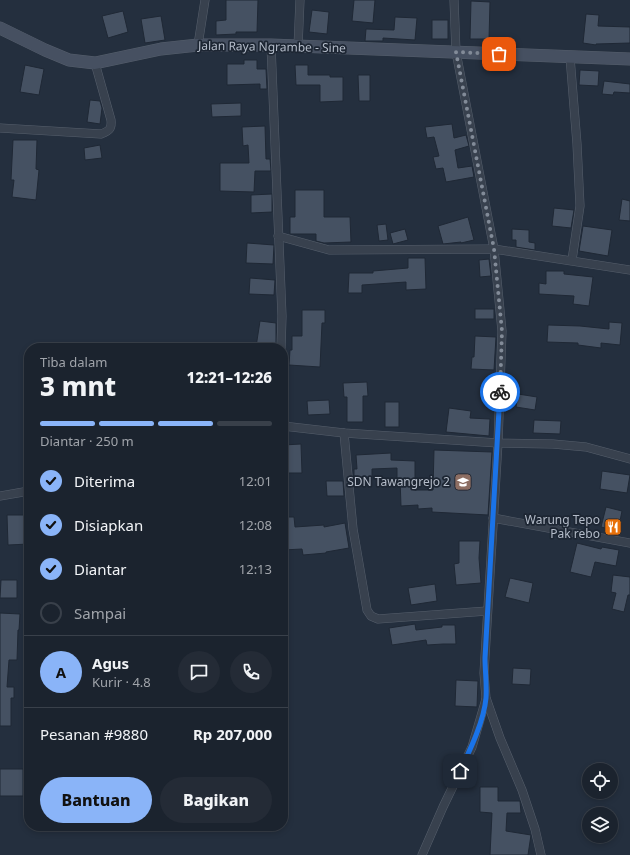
<!DOCTYPE html>
<html lang="id">
<head>
<meta charset="utf-8">
<style>
  :root { --surface:#1b232e; --page:#242b36; --text:#f1f3f6; --muted:#a0a4aa; --line:#39404a; --accent:#8ab4f8 }
  body { margin:0; font-family:"Noto Sans",sans-serif; background:var(--page); color:var(--text); height:100vh; display:flex; flex-direction:column; font-size:15px; white-space:nowrap }
  * { box-sizing:border-box; margin:0 }
  p { font-size:13px; color:var(--muted) }
  .icon { flex:none; width:22px; height:22px; fill:none; stroke:currentColor; stroke-width:2; stroke-linecap:round; stroke-linejoin:round }
  .map { position:relative; flex:1; overflow:hidden }
  .sheet { position:absolute; left:24px; top:343px; width:264px; height:488px; display:flex; flex-direction:column; background:var(--surface); border-radius:16px; box-shadow:0 2px 6px #0003,0 0 0 1px var(--line) }
  .sheet>* { flex:none }
  .controls { position:absolute; left:582px; top:763px; display:grid; gap:8px }
  .controls a { display:grid; place-items:center; width:36px; height:36px; border-radius:50%; background:var(--surface); box-shadow:0 2px 6px #0003,0 0 0 1px var(--line); font-size:20px }
  .pin { position:absolute; display:grid; place-items:center; width:34px; height:34px; color:#fff; margin:-17px; border-radius:8px; box-shadow:0 2px 6px #0006 }
  .courier { position:absolute; display:grid; place-items:center; width:40px; height:40px; margin:-20px; border:3px solid #1a73e8; border-radius:50%; background:#fff; color:#222; box-shadow:0 1px 5px #0007 }
  .headline em { font-style:normal; font-weight:800 }
  .headline div { display:flex; flex-direction:column-reverse }
  .headline { display:flex; align-items:center; justify-content:space-between; height:68px; padding:0 16px }
  h1 { font-size:26px; font-weight:800; line-height:30px }
  .bar { display:grid; grid-template-columns:repeat(4,1fr); gap:6px 4px; align-content:center; height:48px; padding:0 16px }
  .bar i { height:5px; border-radius:3px; background:var(--line) }
  .bar .current { background:var(--accent) }
  .bar p { grid-column:span 4 }
  .line { display:flex; align-items:center; gap:10px; padding:0 16px; border-top:1px solid var(--line) }
  .line div { flex:1 }
  .round { display:grid; place-items:center; flex:none; width:42px; height:42px; border-radius:21px; background:var(--page) }
  ol { padding:0 16px; list-style:none }
  li { display:flex; align-items:center; gap:12px; height:44px }
  li p { margin-inline-start:auto }
  li .icon { padding:4px; border-radius:50%; background:var(--accent); color:#111; stroke-width:4 }
  li:last-child { color:var(--muted) }
  li i { width:22px; height:22px; border:2px solid var(--line); border-radius:50% }
  .cta { display:flex; gap:8px; margin-top:auto; padding:8px 16px }
  .cta a { flex:1; height:46px; border-radius:24px; background:var(--accent); color:#111; font-size:16px; font-weight:800; line-height:46px; text-align:center }
  .cta a+a { background:var(--page); color:var(--text) }
  .map>svg:first-child { display:block }
</style>
</head>
<body>
<div class="map">
<svg width="630" height="855" viewBox="0 0 630 855">
  <rect width="100%" height="100%" fill="#242f3e"/>
  <g fill="#455162" stroke="#1f2835">
    <polygon points="226,0 258,0 257,32 236,32 236,34 216,35 216,21 226,20"/>
    <polygon points="354,0 375,0 373,23 352,21"/>
    <polygon points="471,1 490,2 489,39 470,39"/>
    <polygon points="312,10 329,12 327,34 309,32"/>
    <polygon points="123,11 128,32 108,38 102,16"/>
    <polygon points="586,14 599,15 598,26 630,27 630,43 596,44 596,45 583,43"/>
    <polygon points="161,16 165,40 145,43 141,19"/>
    <polygon points="395,17 417,18 415,40 383,38 383,41 365,41 366,29 394,30"/>
    <rect x="432" y="20" width="16" height="19"/>
    <polygon points="244,60 257,60 257,69 266,69 267,89 260,89 260,84 227,85 227,64 244,64"/>
    <polygon points="25,65 44,69 39,95 20,92"/>
    <polygon points="295,65 308,65 308,75 330,75 330,77 343,77 343,101 320,102 320,85 296,85"/>
    <polygon points="580,70 599,71 598,86 579,85"/>
    <polygon points="358,75 370,75 370,101 359,101"/>
    <polygon points="604,81 630,84 630,93 614,92 613,95 602,94"/>
    <polygon points="90,100 100,101 102,108 100,124 87,122"/>
    <polygon points="241,103 241,116 212,117 211,104"/>
    <polygon points="452,124 454,138 466,135 469,146 455,150 458,168 472,166 474,177 446,182 443,168 436,169 433,157 439,156 434,137 427,138 425,127"/>
    <polygon points="265,126 266,159 270,159 271,171 255,171 254,192 220,191 220,163 249,163 248,145 243,146 242,127"/>
    <polygon points="13,140 37,140 36,169 39,170 36,200 12,197 14,180 11,180"/>
    <polygon points="100,145 102,158 85,160 84,148"/>
    <polygon points="295,190 324,190 324,217 350,217 351,242 324,243 316,241 316,234 290,234 290,217 295,217"/>
    <polygon points="272,194 272,212 251,213 251,195"/>
    <polygon points="622,199 630,201 630,221 619,220"/>
    <polygon points="554,208 574,210 571,228 552,226"/>
    <polygon points="468,217 474,240 461,243 461,242 443,244 438,226"/>
    <polygon points="386,224 388,240 379,241 377,225"/>
    <polygon points="583,226 612,230 608,256 579,251"/>
    <polygon points="405,229 408,240 393,244 390,233"/>
    <polygon points="512,229 529,230 529,242 535,243 535,250 516,247 516,240 512,240"/>
    <polygon points="247,243 274,245 273,264 246,263"/>
    <polygon points="408,258 425,258 426,289 406,290 406,282 362,285 362,293 348,293 349,273 373,273 373,271 408,268"/>
    <polygon points="489,259 491,276 480,277 479,260"/>
    <polygon points="546,271 564,271 564,274 593,277 589,306 573,304 574,296 539,294 539,283 546,284"/>
    <polygon points="250,278 275,280 274,295 249,294"/>
    <rect x="475" y="309" width="19" height="10"/>
    <polygon points="302,310 325,310 325,323 322,323 320,367 289,365 290,350 292,350 292,336 302,336"/>
    <polygon points="260,321 276,323 276,348 256,347"/>
    <polygon points="609,322 622,323 620,345 601,343 601,348 578,345 578,343 547,342 548,325 580,326 609,329"/>
    <polygon points="475,336 496,337 494,370 471,369 472,357 474,357"/>
    <polygon points="367,382 368,396 363,396 363,422 347,422 347,397 344,397 343,383"/>
    <polygon points="518,394 537,397 535,410 516,407"/>
    <polygon points="329,400 330,414 308,415 307,401"/>
    <rect x="385" y="402" width="14" height="25"/>
    <polygon points="449,408 471,411 470,418 490,419 489,436 446,432"/>
    <polygon points="534,420 561,421 560,434 533,433"/>
    <polygon points="301,444 302,473 283,473 283,445"/>
    <polygon points="434,450 492,452 488,515 432,512 432,508 418,509 418,505 401,506 400,478 397,478 397,468 372,469 372,477 354,477 354,469 357,469 356,455 391,453 391,460 415,461 415,490 433,490"/>
    <polygon points="602,471 630,475 627,493 600,489"/>
    <polygon points="326,481 343,481 344,496 327,496"/>
    <polygon points="606,507 622,511 618,531 601,527"/>
    <polygon points="7,515 29,515 29,544 8,545"/>
    <polygon points="283,517 294,517 295,527 324,525 324,527 345,523 349,548 326,552 326,553 303,555 302,549 283,550"/>
    <polygon points="459,541 480,541 479,558 481,583 456,585 454,564 459,563"/>
    <polygon points="577,543 601,549 602,547 619,550 616,566 595,562 591,577 570,572"/>
    <polygon points="613,575 630,577 630,595 628,595 624,612 612,609 616,593 611,592"/>
    <polygon points="510,578 533,583 529,603 505,597"/>
    <polygon points="1,580 17,580 17,598 0,598"/>
    <polygon points="435,584 437,601 411,605 408,588"/>
    <polygon points="0,613 20,614 19,630 18,630 17,660 9,660 7,687 14,687 14,698 11,698 11,726 0,726"/>
    <polygon points="415,624 416,630 442,627 442,625 455,625 456,644 443,644 427,645 426,640 392,645 389,628"/>
    <polygon points="513,668 531,669 530,685 512,684"/>
    <polygon points="456,680 478,681 477,707 455,706"/>
    <rect x="0" y="769" width="23" height="27"/>
    <polygon points="480,787 498,787 498,801 520,801 521,813 507,813 506,831 531,835 528,855 490,855 492,813 480,812"/>
  </g>
  <g fill="none" stroke-linecap="round" stroke-linejoin="round">
    <defs>
      <g id="street">
        <polyline points="454,0 456,52 494,249 502,331 498,443 484,673 486,698 500,738 522,790 535,829 541,855"/>
        <polyline points="198,45 205,0"/>
        <polyline points="271,45 282,316 281,348"/>
        <polyline points="298,47 300,0"/>
        <polyline points="570,57 577,144 580,206 572,260"/>
        <path d="M0,128L101,134C109,131 112,129 111,120L95,63"/>
        <polyline points="278,236 329,250 494,249 630,270"/>
        <polyline points="283,426 344,433 498,443 553,444 586,447 630,459"/>
        <polyline points="344,433 353,529 367,610 371,616 378,619 487,611"/>
        <polyline points="0,496 29,491"/>
        <polyline points="493,518 630,543"/>
        <polyline points="422,855 443,807 472,747 486,699"/>
      </g>
      <polyline id="secondary" points="0,28 45,50 69,60 95,63 161,49 198,45 271,45 630,59"/>
    </defs>
    <use href="#street" stroke="#565f6c" stroke-width="9"/>
    <use href="#secondary" stroke="#565f6c" stroke-width="13"/>
    <use href="#street" stroke="#38414e" stroke-width="8"/>
    <use href="#secondary" stroke="#465061" stroke-width="12"/>
  </g>
  <g fill="none" stroke-linecap="round" stroke-linejoin="round">
    <polyline stroke="#828b98" stroke-width="4" stroke-dasharray="0 7.2" points="499,54 456,52 494,249 502,331 500,392"/>
    <path stroke="#1a73e8" stroke-width="5" d="M460,771C470,750 484,721 486,698C487,685 485,671 485,658L500,392"/>
  </g>
  <defs>
    <symbol id="school-square" viewBox="-11 -11 22 22"><rect x="-9" y="-9" width="18" height="18" rx="4" fill="#8d6e63" stroke="#1d2633"/><path d="M0-5L7-2L0 1L-7-2ZM-4 1L0 2.5L4 1V4Q0 6-4 4Z" fill="#fff"/></symbol>
    <symbol id="restaurant-square" viewBox="-11 -11 22 22"><rect x="-9" y="-9" width="18" height="18" rx="4" fill="#e8710a" stroke="#1d2633"/><path d="M-5-6h1v4h1v-4h1v4h1v-4h1v5L-1.5 .5V6h-2V.5L-5-1ZM5-6V6H3V1.5H1.5Q1.5-4 5-6Z" fill="#fff"/></symbol>
  </defs>
  <g fill-rule="evenodd">
    <use href="#school-square" x="453" y="472" width="20" height="20"/>
    <use href="#restaurant-square" x="603" y="517" width="20" height="20"/>
  </g>
  <g text-anchor="middle" stroke-width="3.5" stroke-linejoin="round" paint-order="stroke">
    <g font-size="12" fill="#b4bcc9" stroke="#1d2633">
      <text transform="translate(272 47) rotate(1)" y="4">Jalan Raya Ngrambe - Sine</text>
    </g>
    <g font-size="12" fill="#b4bcc9" stroke="#1d2633" text-anchor="end">
      <text x="450" y="486">SDN Tawangrejo 2</text>
      <text x="600" y="524">Warung Tepo<tspan x="600" dy="14">Pak rebo</tspan></text>
    </g>
  </g>
</svg>
<div class="controls">
<a><svg class="icon" aria-label="locate" viewBox="0 0 24 24"><circle cx="12" cy="12" r="6"/><path d="M12 2v4M12 18v4M2 12h4M18 12h4"/></svg></a>
<a><svg class="icon" aria-label="layers" viewBox="0 0 24 24"><path d="M12 4l9 5-9 5-9-5zM3 14l9 5 9-5"/></svg></a>
</div>
<div class="pin" style="left:499px;top:54px;background:#ea580c"><svg class="icon" aria-label="bag" viewBox="0 0 24 24"><path d="M5 8h14l-1 12H6zM9 8a3 3 0 0 1 6 0"/></svg></div>
<div class="pin" style="left:460px;top:771px;background:#1f2937"><svg class="icon" aria-label="home" viewBox="0 0 24 24"><path d="M3 11l9-7 9 7M6 9v11h12V9"/></svg></div>
<div class="courier" style="left:500px;top:392px"><svg class="icon" aria-label="bike" viewBox="0 0 24 24"><circle cx="6" cy="16" r="4"/><circle cx="18" cy="16" r="4"/><path d="M6 16l4-8h5l3 8M10 8l3 8H6M13 5h3"/></svg></div>
<section class="sheet">
<div class="headline"><div><h1>3 mnt</h1><p>Tiba dalam</p></div><em>12:21–12:26</em></div>
<div class="bar"><i class="current"></i><i class="current"></i><i class="current"></i><i></i><p>Diantar · 250 m</p></div>
<ol>
<li><svg class="icon" aria-label="check" viewBox="0 0 24 24"><path d="M5 12l5 5 9-10"/></svg>Diterima<p>12:01</p></li>
<li><svg class="icon" aria-label="check" viewBox="0 0 24 24"><path d="M5 12l5 5 9-10"/></svg>Disiapkan<p>12:08</p></li>
<li><svg class="icon" aria-label="check" viewBox="0 0 24 24"><path d="M5 12l5 5 9-10"/></svg>Diantar<p>12:13</p></li>
<li><i></i>Sampai</li>
</ol>
<div class="line" style="height:72px"><b class="round" style="background:var(--accent);color:#111">A</b><div><b>Agus</b><p>Kurir · 4.8</p></div><a class="round"><svg class="icon" aria-label="chat" viewBox="0 0 24 24"><path d="M4 5h16v11H9l-5 4z"/></svg></a><a class="round"><svg class="icon" aria-label="phone" viewBox="0 0 24 24"><path d="M5 4h4l2 5-3 2q2 4 5 5l2-3 5 2v4C11 20 4 13 5 4z"/></svg></a></div>
<div class="line" style="height:52px"><div>Pesanan #9880</div><b>Rp 207,000</b></div>
<div class="cta"><a>Bantuan</a><a>Bagikan</a></div>
</section>
</div>
</body>
</html>
